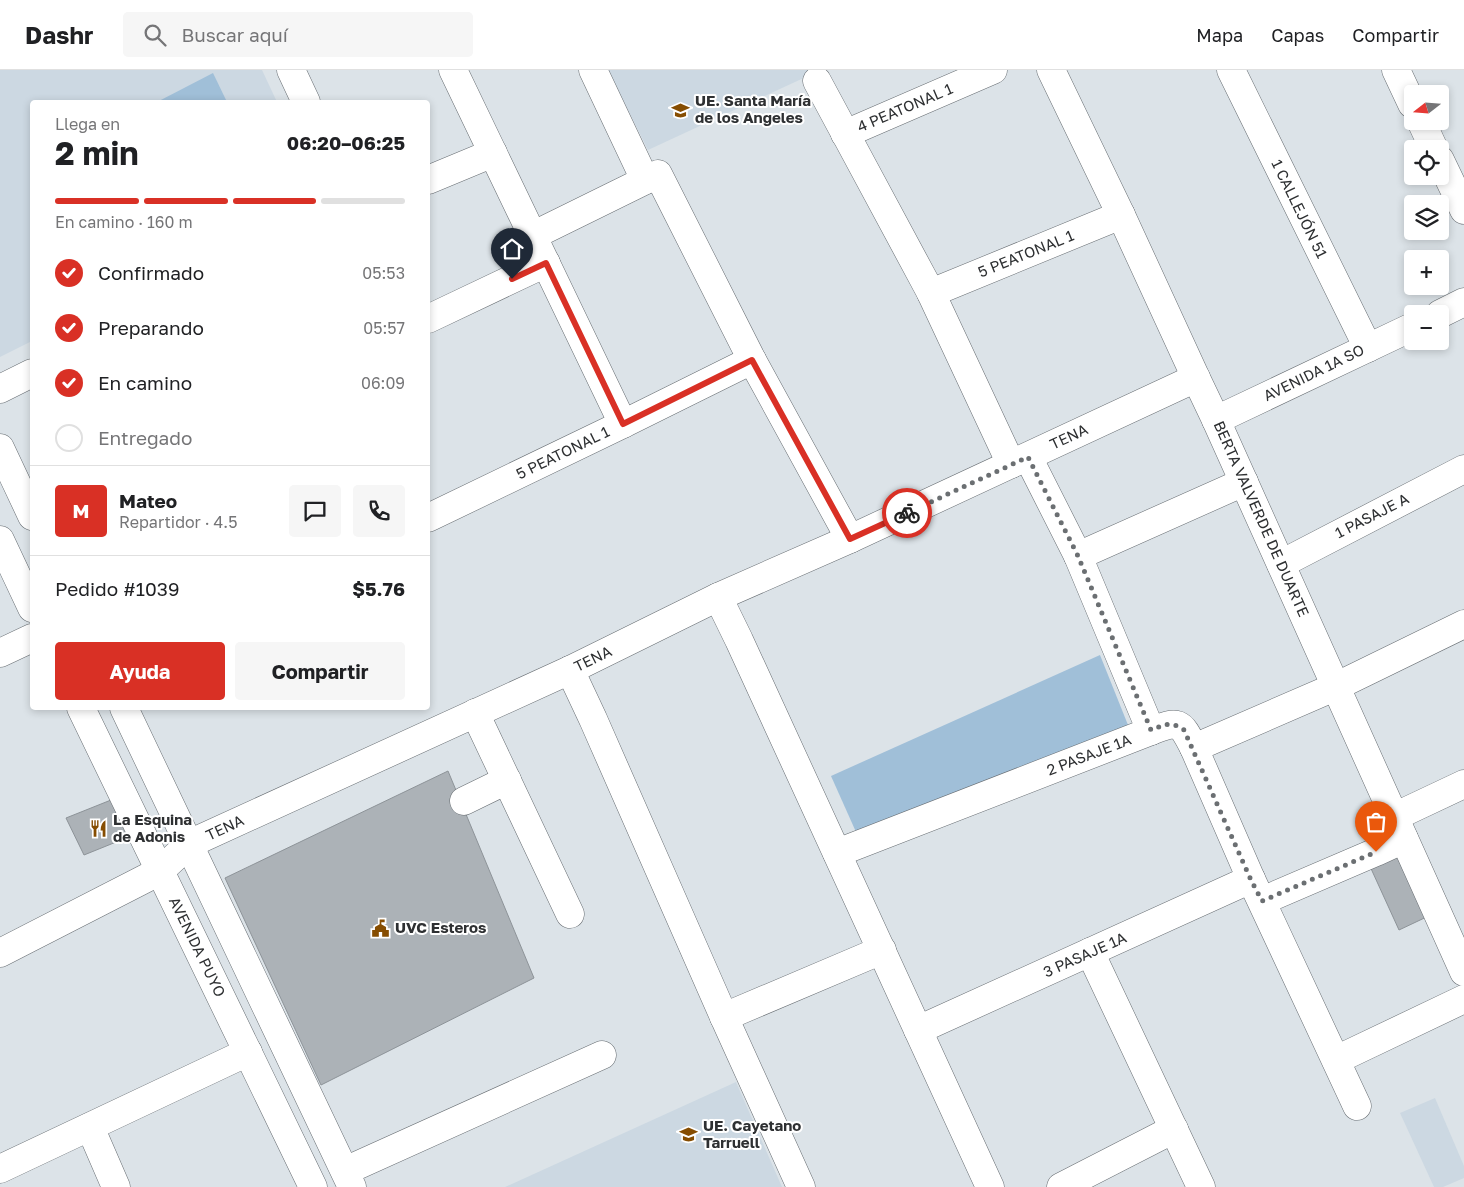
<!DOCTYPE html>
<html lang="es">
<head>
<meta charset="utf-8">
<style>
  :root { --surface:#fff; --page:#f6f6f6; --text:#202124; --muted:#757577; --line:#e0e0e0; --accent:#d93025 }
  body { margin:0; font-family:"Golos Text",sans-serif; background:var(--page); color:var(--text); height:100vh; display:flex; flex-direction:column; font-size:19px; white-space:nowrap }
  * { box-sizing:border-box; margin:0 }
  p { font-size:16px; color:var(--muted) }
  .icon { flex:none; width:28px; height:28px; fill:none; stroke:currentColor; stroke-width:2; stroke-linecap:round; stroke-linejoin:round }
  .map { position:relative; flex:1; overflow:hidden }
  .details { position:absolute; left:30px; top:30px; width:400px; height:610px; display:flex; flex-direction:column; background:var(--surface); border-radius:5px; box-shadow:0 2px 8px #0003 }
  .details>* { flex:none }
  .needle { width:32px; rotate:253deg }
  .tools { position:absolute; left:1404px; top:15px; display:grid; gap:10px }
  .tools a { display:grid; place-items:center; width:45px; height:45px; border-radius:5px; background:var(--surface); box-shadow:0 2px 8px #0003; font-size:25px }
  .pin { position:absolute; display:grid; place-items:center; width:42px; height:42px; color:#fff; margin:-51px -21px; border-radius:50% 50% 50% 0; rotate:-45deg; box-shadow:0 0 5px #0007 }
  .pin .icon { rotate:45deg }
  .courier { position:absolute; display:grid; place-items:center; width:50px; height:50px; margin:-25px; border:4px solid #d93025; border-radius:50%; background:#fff; color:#222; box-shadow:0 1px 6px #0007 }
  .overview em { font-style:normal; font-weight:700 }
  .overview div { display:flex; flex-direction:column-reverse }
  .overview { display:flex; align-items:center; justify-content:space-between; height:85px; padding:0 25px }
  h1 { font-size:32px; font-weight:700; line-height:38px }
  .bar { display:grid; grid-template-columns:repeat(4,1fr); gap:8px 5px; align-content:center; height:60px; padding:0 25px }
  .bar i { height:6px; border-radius:4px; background:var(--line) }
  .bar .current { background:var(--accent) }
  .bar p { grid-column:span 4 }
  .line { display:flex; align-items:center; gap:12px; padding:0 25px; border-top:1px solid var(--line) }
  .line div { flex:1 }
  .round { display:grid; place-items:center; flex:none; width:52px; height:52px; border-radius:5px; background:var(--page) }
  ol { padding:0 25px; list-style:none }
  li { display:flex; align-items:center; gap:15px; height:55px }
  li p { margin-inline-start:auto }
  li .icon { padding:5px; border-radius:50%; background:var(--accent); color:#fff; stroke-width:4 }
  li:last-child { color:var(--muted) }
  li i { width:28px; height:28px; border:2px solid var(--line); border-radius:50% }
  .primary-button { display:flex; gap:10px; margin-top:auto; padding:10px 25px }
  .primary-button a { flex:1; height:58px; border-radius:5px; background:var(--accent); color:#fff; font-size:20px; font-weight:700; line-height:58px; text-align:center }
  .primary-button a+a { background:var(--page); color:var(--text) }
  header { display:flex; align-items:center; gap:30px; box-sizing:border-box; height:70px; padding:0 25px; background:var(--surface); border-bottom:1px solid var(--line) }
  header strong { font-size:24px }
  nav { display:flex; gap:28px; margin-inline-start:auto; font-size:18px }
  .search { width:350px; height:45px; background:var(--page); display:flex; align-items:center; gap:12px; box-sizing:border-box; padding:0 18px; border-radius:5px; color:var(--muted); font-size:19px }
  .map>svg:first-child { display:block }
</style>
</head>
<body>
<header>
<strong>Dashr</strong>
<div class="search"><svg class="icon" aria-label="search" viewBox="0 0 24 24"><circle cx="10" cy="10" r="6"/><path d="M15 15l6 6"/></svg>Buscar aquí</div>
<nav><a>Mapa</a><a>Capas</a><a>Compartir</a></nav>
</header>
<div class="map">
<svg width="1464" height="1117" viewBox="0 0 1464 1117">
  <rect width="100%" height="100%" fill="#dce3e8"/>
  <g fill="#ccd8e2">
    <polygon points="0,0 262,0 277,32 32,32 32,271 0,287"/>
    <polygon points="608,0 821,0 648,80"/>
    <polygon points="736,1012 782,1117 505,1117"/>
    <polygon points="1435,1028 1464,1096 1464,1108 1443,1117 1434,1117 1400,1043"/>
  </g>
  <g fill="#a0bfd8">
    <polygon points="213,3 227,32 157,32"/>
    <polygon points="1100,585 1128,655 856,762 831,706"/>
  </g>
  <g fill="#acb2b7" stroke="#8d9398">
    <polygon points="448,701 534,908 321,1015 225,808"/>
    <polygon points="111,730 131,766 84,785 66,748"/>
    <polygon points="1403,773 1435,843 1399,860 1368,792"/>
  </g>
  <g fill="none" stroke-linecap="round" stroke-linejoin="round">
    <defs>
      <g id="minor">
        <polyline points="291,0 306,32"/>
        <polyline points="453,0 623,354"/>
        <polyline points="593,0 645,110"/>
        <polyline points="1051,0 1121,145 1196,308 1216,350 1464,902"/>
        <polyline points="1231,0 1368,278"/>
        <polyline points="1396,0 1412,34"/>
        <polyline points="817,11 931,223 1011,394"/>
        <polyline points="1421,51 1434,79"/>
        <polyline points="845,64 993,0"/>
        <polyline points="1440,90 1464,140"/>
        <polyline points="428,110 493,83"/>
        <polyline points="532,166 658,104 752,290 850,469"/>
        <polyline points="931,223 1121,145"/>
        <polyline points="1440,244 1464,232"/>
        <polyline points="428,249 546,193"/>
        <polyline points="0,319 32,303"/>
        <polyline points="1216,350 1412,257"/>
        <polyline points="0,378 32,446"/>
        <polyline points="1028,387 1078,486 1151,661"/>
        <polyline points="428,448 623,354 752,290"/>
        <polyline points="0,470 32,538"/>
        <polyline points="1078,486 1244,412"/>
        <polyline points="1281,494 1464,399"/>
        <polyline points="718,527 739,570 990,1117"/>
        <polyline points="0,583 32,568"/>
        <polyline points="570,600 593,649 724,947 882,880"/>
        <polyline points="81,638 313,1117"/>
        <polyline points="124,638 352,1117"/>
        <polyline points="475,643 570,844"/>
        <polyline points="1194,678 1337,616 1464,554"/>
        <polyline points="464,731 507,710"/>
        <polyline points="1394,747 1464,714"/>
        <path d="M837,783L1151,661C1180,650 1180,651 1194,678L1251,809L1357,1036"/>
        <polyline points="1262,831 1376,782 1404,769"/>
        <polyline points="1090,882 1201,1117"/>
        <polyline points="0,883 160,801 189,774 570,600 718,527 850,469 1196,308"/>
        <polyline points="724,947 801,1117"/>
        <polyline points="918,960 1251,809"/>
        <polyline points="1336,990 1464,929"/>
        <polyline points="90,1057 116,1117"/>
        <polyline points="0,1099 248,982"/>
        <polyline points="345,1101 602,985"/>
        <polyline points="1061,1117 1174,1059"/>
      </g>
    </defs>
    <use href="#minor" stroke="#676d72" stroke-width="29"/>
    <use href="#minor" stroke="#fff" stroke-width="28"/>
  </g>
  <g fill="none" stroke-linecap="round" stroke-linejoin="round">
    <path stroke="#6b6f72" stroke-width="5" stroke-dasharray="0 9" d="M907,443L1028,387L1078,486L1151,660C1165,655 1170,650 1184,660L1251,810L1262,831L1376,782"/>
    <polyline stroke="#d93025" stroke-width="6" points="512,209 546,193 623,354 752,290 850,469 907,443"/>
  </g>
  <defs>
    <symbol id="school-bare" viewBox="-9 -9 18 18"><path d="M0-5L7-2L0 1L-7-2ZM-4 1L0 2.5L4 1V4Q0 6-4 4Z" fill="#864d01" stroke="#fff" stroke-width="2.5" paint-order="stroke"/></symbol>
    <symbol id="restaurant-bare" viewBox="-9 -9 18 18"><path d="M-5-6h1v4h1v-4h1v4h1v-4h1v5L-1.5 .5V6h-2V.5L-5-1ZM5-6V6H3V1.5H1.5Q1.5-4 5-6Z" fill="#864d01" stroke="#fff" stroke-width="2.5" paint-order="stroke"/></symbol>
    <symbol id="civic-bare" viewBox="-9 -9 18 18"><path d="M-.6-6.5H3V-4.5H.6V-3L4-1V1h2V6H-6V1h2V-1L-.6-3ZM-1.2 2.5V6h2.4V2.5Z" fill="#864d01" stroke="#fff" stroke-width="2.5" paint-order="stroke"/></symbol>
  </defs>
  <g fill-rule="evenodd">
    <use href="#school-bare" x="668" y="28" width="25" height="25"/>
    <use href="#restaurant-bare" x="86" y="746" width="25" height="25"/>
    <use href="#civic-bare" x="368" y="846" width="25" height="25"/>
    <use href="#school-bare" x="676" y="1052" width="25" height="25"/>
  </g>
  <g text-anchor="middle" stroke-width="4" stroke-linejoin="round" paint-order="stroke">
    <g font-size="15" font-weight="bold" fill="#2e3032" stroke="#fff" text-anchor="start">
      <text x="695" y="36">UE. Santa María<tspan x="695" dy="17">de los Angeles</tspan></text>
      <text x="113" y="755">La Esquina<tspan x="113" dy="17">de Adonis</tspan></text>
      <text x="395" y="863">UVC Esteros</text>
      <text x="703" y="1061">UE. Cayetano<tspan x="703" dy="17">Tarruell</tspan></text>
    </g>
    <g font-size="15" fill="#2e3032" stroke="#fff">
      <text transform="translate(905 38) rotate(-23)" y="5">4 PEATONAL 1</text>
      <text transform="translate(1299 139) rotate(64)" y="5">1 CALLEJÓN 51</text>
      <text transform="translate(1026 184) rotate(-22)" y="5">5 PEATONAL 1</text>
      <text transform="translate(1314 303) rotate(-26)" y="5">AVENIDA 1A SO</text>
      <text transform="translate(1069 367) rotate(-25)" y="5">TENA</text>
      <text transform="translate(563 383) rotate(-26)" y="5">5 PEATONAL 1</text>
      <text transform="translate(1372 446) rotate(-27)" y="5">1 PASAJE A</text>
      <text transform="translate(1261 449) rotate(66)" y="5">BERTA VALVERDE DE DUARTE</text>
      <text transform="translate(593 589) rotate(-26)" y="5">TENA</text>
      <text transform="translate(1089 685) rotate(-21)" y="5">2 PASAJE 1A</text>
      <text transform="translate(225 758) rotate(-25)" y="5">TENA</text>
      <text transform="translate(197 877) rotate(64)" y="5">AVENIDA PUYO</text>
      <text transform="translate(1085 885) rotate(-24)" y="5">3 PASAJE 1A</text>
    </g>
  </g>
</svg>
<div class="tools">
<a><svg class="needle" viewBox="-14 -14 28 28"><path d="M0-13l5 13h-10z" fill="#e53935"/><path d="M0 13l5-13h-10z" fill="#757577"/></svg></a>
<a><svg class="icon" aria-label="locate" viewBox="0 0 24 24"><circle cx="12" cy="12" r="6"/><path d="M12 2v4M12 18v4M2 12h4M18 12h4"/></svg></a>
<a><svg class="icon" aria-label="layers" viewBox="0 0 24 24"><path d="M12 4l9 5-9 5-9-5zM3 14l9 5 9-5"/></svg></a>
<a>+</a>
<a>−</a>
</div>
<div class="pin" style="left:1376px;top:782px;background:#ea580c"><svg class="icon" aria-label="bag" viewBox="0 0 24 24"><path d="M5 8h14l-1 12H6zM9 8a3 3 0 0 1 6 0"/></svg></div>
<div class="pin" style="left:512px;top:209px;background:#1f2937"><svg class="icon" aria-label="home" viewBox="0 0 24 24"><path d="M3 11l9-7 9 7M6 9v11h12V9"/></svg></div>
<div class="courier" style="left:907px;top:443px"><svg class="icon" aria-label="bike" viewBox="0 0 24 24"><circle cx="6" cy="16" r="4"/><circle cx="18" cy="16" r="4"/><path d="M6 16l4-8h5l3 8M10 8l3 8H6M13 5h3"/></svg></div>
<section class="details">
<div class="overview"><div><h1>2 min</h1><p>Llega en</p></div><em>06:20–06:25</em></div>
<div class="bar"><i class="current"></i><i class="current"></i><i class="current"></i><i></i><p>En camino · 160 m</p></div>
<ol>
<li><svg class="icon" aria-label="check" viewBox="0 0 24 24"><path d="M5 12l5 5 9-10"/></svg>Confirmado<p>05:53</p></li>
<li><svg class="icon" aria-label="check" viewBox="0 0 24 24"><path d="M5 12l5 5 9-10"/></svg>Preparando<p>05:57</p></li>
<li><svg class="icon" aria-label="check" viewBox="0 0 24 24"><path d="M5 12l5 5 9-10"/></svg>En camino<p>06:09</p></li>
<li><i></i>Entregado</li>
</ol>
<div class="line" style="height:90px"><b class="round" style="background:var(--accent);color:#fff">M</b><div><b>Mateo</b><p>Repartidor · 4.5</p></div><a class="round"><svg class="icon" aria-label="chat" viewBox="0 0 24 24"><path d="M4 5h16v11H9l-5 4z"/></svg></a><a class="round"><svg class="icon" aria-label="phone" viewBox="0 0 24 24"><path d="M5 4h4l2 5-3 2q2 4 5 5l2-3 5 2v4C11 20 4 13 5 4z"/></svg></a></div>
<div class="line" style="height:65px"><div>Pedido #1039</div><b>$5.76</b></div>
<div class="primary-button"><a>Ayuda</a><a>Compartir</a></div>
</section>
</div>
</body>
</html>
